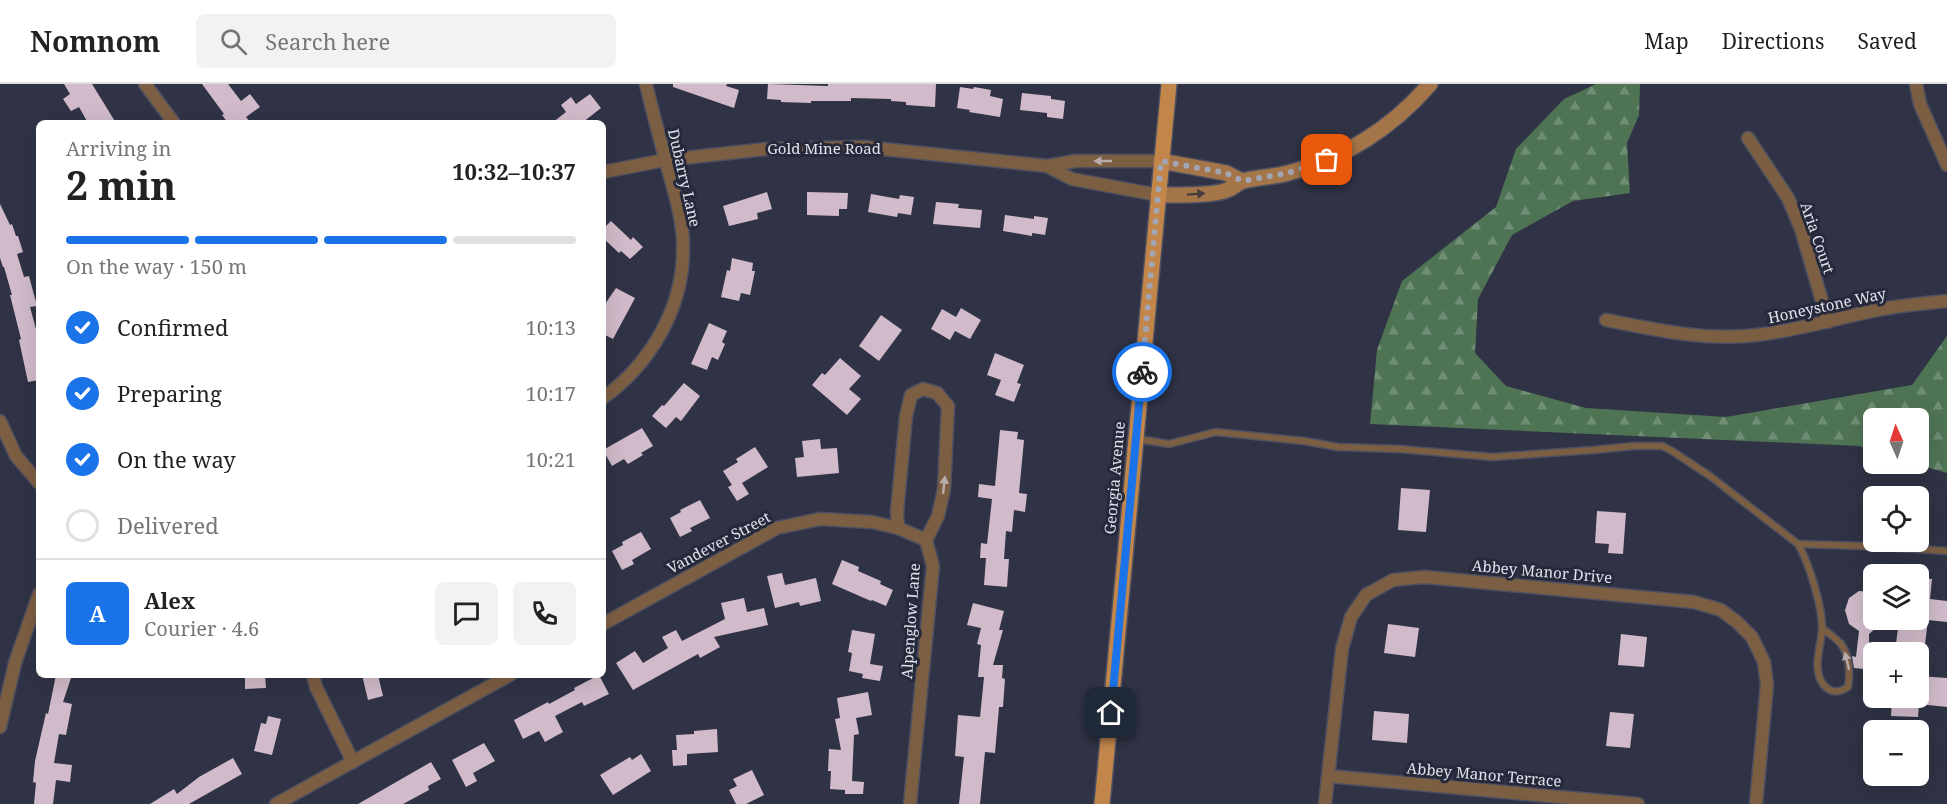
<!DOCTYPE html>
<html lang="en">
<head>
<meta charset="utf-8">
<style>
  :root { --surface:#fff; --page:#f2f2f2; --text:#222; --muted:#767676; --line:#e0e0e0; --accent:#1a73e8 }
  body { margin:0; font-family:"Noto Serif",serif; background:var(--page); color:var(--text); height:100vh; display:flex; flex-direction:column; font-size:22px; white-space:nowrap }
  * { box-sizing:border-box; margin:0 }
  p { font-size:20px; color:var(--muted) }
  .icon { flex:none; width:33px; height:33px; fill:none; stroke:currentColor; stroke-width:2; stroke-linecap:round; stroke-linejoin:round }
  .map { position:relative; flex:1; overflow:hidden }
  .sheet { position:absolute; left:36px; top:36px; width:570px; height:558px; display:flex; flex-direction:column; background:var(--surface); border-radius:9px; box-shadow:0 6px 24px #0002 }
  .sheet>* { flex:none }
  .needle { width:39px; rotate:357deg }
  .controls { position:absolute; left:1863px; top:324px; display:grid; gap:12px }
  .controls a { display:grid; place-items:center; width:66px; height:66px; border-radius:9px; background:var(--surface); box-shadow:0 6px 24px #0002; font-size:30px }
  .pin { position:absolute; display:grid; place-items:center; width:51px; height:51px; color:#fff; margin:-26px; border-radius:12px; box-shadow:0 3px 9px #0006 }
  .courier { position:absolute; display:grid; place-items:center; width:60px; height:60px; margin:-30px; border:4px solid #1a73e8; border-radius:50%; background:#fff; color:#222; box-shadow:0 2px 8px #0007 }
  .head em { font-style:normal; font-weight:700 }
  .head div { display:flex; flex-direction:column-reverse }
  .head { display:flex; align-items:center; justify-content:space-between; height:102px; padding:0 30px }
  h1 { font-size:39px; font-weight:700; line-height:45px }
  .bar { display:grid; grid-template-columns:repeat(4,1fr); gap:9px 6px; align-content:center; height:72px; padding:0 30px }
  .bar i { height:8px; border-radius:4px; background:var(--line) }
  .bar .active { background:var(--accent) }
  .bar p { grid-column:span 4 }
  .line { display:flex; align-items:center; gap:15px; padding:0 30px; border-top:2px solid var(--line) }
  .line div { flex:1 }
  .round { display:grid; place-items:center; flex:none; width:63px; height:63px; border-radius:9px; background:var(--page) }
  ol { padding:0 30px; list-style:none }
  li { display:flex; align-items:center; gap:18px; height:66px }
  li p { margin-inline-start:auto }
  li .icon { padding:6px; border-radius:50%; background:var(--accent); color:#fff; stroke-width:4 }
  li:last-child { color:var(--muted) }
  li i { width:33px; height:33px; border:3px solid var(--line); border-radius:50% }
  header { display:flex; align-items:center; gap:36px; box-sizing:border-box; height:84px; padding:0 30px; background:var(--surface); border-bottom:2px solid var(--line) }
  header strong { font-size:28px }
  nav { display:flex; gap:33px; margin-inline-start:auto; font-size:21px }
  .search { width:420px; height:54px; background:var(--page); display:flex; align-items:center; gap:15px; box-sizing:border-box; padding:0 21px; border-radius:9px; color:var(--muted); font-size:22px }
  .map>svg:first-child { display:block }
</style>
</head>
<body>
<header>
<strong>Nomnom</strong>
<div class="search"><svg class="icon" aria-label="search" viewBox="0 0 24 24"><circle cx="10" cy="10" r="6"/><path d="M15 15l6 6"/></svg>Search here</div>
<nav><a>Map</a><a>Directions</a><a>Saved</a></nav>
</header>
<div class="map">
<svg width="1947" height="720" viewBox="0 0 1947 720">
  <defs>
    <pattern id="forest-firs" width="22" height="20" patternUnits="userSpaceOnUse" patternTransform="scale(1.5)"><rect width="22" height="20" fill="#4f7454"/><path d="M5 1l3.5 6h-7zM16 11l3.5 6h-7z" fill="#708e75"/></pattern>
  </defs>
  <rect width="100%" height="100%" fill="#303345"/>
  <polygon fill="url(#forest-firs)" points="1596,0 1640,0 1639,31 1627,59 1630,109 1573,117 1512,151 1478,215 1475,269 1506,302 1586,324 1726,333 1912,301 1947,252 1947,389 1916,380 1918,380 1918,334 1874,334 1873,366 1859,362 1370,340 1377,266 1402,197 1496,123 1516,65 1564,15"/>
  <g fill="#d1bbca">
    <polygon points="64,0 92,0 116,39 88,39 79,23 71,27 63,15 70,10"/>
    <polygon points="202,0 228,0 241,17 250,10 260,23 246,33 251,39 228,39 222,31 224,30"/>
    <polygon points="673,0 727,0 726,2 739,6 734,24 673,3"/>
    <polygon points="768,0 828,2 828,0 936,0 935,23 906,21 906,18 891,17 891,15 851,14 851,17 811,17 811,19 781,18 781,16 767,15"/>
    <polygon points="960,3 973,5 974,3 991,6 990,12 1003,15 1000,33 969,28 970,26 957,24"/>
    <polygon points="1022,9 1051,12 1051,15 1065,17 1063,35 1047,33 1047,29 1020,26"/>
    <polygon points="590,10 601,24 582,39 552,39 566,28 561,21 571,13 576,20"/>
    <polygon points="767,108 772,125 757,129 758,135 729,142 723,122"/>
    <polygon points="807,108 848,109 847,125 839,125 839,132 807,131"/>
    <polygon points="871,110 899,115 900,111 914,113 911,131 898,129 897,133 868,128"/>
    <polygon points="936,118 959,120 958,124 982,126 980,144 933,140"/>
    <polygon points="0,120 10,141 12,140 16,152 18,152 23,168 17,170 24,193 29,192 37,222 30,223 39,256 39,296 28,298 19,256 21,255 10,211 12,211 4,183 3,183 0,174"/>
    <polygon points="1005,131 1034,135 1034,132 1048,134 1045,151 1032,149 1032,152 1003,147"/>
    <polygon points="611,137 631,156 633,153 643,163 630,175 621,167 619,169 603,154 603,145"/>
    <polygon points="732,174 753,179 752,187 755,187 750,211 741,209 739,217 721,213 727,186 730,187"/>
    <polygon points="616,204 635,214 613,255 603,250 603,223"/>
    <polygon points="961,224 981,236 970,255 955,247 950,256 931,245 942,225 956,233"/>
    <polygon points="881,231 902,246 879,277 859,262"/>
    <polygon points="709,239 727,247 722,258 725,260 718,276 712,273 707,286 691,280"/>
    <polygon points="995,269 1024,281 1017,299 1021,300 1014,318 995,311 1001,296 987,291"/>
    <polygon points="840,274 861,292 849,305 861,315 847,331 812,301 822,289 825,291"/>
    <polygon points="684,299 700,312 681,337 676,333 666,344 652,332 662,321 664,322"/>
    <polygon points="642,344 653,362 641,369 643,371 628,380 624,375 612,382 603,366"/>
    <polygon points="1000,346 1018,348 1017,355 1024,356 1019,409 1027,410 1025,428 1014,426 1012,448 1006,447 1004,475 1009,475 1007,503 984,501 986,474 980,474 981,459 987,460 992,415 978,413 979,400 995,402"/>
    <polygon points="820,355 821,365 837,364 839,389 797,393 795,374 804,373 802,357"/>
    <polygon points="755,363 768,383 742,399 749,410 737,417 728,403 732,401 723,387 738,378 736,375"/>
    <polygon points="1401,404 1430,406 1426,448 1398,446"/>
    <polygon points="700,416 710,434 690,444 692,447 680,453 670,434 681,428 680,426"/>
    <polygon points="1597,427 1626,429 1623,470 1608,469 1609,460 1595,459"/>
    <polygon points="641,448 651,465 632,476 634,480 622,486 612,467 623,461 622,458"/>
    <polygon points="842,476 859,483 858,487 881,497 880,500 893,506 886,522 872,516 871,517 832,500"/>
    <polygon points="782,489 785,501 816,494 821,517 800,522 799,518 775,524 767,492"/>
    <polygon points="1918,494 1932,495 1930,515 1947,517 1947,538 1928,536 1924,568 1895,568 1899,536 1918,536"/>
    <polygon points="1859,507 1874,508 1874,536 1885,536 1869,550 1869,574 1874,574 1874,586 1854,584 1852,572 1856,573 1859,547 1849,540 1845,526 1849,514"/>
    <polygon points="744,514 747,528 764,524 768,541 714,553 720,563 700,574 698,570 633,606 616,579 635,567 643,579 668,564 662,553 676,546 682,557 725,535 721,519"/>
    <polygon points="973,519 1004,527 999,546 1003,546 993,581 1003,581 1002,594 1005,595 1003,623 999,623 995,669 985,668 980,720 959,720 964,673 955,672 958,631 980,633 984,593 978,593 981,561 977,560 981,544 967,541"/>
    <polygon points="1388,540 1419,544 1415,573 1384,569"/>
    <polygon points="852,546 875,550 870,580 883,582 880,597 862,594 863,590 849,587 852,569 848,568"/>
    <polygon points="1621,550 1647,553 1644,583 1618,581"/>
    <polygon points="56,591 72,591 63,618 72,620 66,651 59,650 54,679 72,681 70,698 56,696 53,720 34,720 36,699 33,698 35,677 46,629 48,630"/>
    <polygon points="245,591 265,591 266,604 245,605"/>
    <polygon points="362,591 378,591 383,612 368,616"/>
    <polygon points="599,591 609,610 584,622 582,618 555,632 563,648 545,658 539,647 523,655 514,636 548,618 549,620 575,606 574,604"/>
    <polygon points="1918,592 1947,594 1947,623 1919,620 1918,633 1891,632 1892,614 1918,614"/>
    <polygon points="868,608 872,631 856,634 859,650 854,651 852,697 864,698 863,710 845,710 845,706 830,705 831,687 828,687 829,665 841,666 835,635 840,634 837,614"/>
    <polygon points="1374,627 1409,630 1407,659 1372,656"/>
    <polygon points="1610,628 1634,630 1630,664 1606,662"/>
    <polygon points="268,632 281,635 272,671 254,667 261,639 266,640"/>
    <polygon points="717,645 718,668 687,670 687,681 673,682 672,666 677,666 676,651 694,650 694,647"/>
    <polygon points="484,659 495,677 473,689 477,697 466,703 452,676"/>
    <polygon points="641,670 651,687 613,711 600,691 630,673 632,676"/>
    <polygon points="233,674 242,690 189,720 150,720 174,705 177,710 199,693"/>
    <polygon points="431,678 441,695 428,702 429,706 403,720 358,720"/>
    <polygon points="752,686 764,711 746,720 736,720 729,706 737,702 733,695"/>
  </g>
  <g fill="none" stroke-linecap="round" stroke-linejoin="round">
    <defs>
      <g id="lane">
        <path d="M1138,355L1169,360L1216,348L1304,357L1338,363L1400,365L1492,373L1593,366L1634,362H1662L1672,367L1710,392L1798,460C1809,479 1823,524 1822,546C1821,562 1813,581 1821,597C1828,609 1837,610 1848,603C1850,590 1850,572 1841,560C1836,554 1828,549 1822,544"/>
        <polyline points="1798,460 1865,462 1947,467"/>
      </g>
      <g id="street">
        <polyline points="145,0 174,39"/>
        <polyline points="1916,0 1920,20 1947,81"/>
        <polyline points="1748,54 1788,114 1801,145 1828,238"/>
        <polyline points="603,88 665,76 766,65 864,63 1047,82"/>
        <polyline points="1158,111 1072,95 1047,82 1076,77 1161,77"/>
        <path d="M1606,236C1656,246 1705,257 1757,251C1800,246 1840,233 1883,225C1904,221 1926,219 1947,217"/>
        <path d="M603,314C650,280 683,225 683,166C684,140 676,114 669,89C661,59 653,30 646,0"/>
        <polyline points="0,337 16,372 39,399"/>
        <polyline points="898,444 897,428 906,332 911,311 923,305 937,309 948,322 944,405 938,432 926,456 933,482 910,720"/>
        <polyline points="603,540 777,444 820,435 872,438 898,444 926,456"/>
        <polyline points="313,591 316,603 353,678"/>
        <polyline points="0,643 15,579 39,510"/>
        <polyline points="1328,692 1638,720"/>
        <polyline points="276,720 510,591"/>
        <polyline points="1325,720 1342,565 1351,533 1366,511 1393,496 1425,493 1694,518 1721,526 1737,538 1752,553 1764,578 1767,601 1756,720"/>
      </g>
      <g id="secondary">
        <polyline points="1161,77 1226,89 1242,97"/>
        <path d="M1158,111C1174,111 1214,112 1227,106C1233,104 1237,99 1243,97C1257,93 1274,93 1288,89C1344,75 1393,43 1430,0"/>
      </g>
      <polyline id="primary" points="1102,720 1169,0"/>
    </defs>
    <use href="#lane" stroke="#4c4f60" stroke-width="9"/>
    <use href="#street" stroke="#4c4f60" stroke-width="15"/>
    <use href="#secondary" stroke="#4c4f60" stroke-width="18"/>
    <use href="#primary" stroke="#4c4f60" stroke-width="18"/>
    <use href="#lane" stroke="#7c5e43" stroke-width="6"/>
    <use href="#street" stroke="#7c5e43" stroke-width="12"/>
    <use href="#secondary" stroke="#a47548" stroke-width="15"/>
    <use href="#primary" stroke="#c2864b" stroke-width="15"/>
  </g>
  <defs><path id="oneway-solid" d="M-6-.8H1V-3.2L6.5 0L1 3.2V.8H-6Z" transform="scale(1.5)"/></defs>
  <g fill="#b8adaa">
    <use href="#oneway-solid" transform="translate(1103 77) rotate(180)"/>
    <use href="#oneway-solid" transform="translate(944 401) rotate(-84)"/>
    <use href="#oneway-solid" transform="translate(1847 577) rotate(-104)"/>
  </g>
  <use fill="#463c3e" href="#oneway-solid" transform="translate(1196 110) rotate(-4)"/>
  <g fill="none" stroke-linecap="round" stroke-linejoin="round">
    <polyline stroke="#a2a5b3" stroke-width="6" stroke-dasharray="0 10.8" points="1142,288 1161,77 1226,89 1242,97 1288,89 1327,76"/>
    <polyline stroke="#1a73e8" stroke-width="8" points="1111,629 1142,288"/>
  </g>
  <g text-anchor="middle" stroke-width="6" stroke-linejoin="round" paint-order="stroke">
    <g font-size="15" fill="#e0e2ee" stroke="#26293a">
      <text x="824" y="70">Gold Mine Road</text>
      <text transform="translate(684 94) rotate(77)" y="5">Dubarry Lane</text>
      <text transform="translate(1817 154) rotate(71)" y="5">Aria Court</text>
      <text transform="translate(1827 222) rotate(-12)" y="5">Honeystone Way</text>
      <text transform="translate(1115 394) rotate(-85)" y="5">Georgia Avenue</text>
      <text transform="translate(719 459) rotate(-28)" y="5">Vandever Street</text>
      <text transform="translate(1542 488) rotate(5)" y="5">Abbey Manor Drive</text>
      <text transform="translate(911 537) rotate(-86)" y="5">Alpenglow Lane</text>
      <text transform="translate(1484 691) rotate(5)" y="5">Abbey Manor Terrace</text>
    </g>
  </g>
</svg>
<div class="controls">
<a><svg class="needle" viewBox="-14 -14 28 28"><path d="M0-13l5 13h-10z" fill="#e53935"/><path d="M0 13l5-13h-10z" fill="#767676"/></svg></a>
<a><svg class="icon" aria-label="locate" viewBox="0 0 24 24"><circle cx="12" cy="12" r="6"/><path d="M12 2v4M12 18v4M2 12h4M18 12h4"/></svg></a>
<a><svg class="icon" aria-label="layers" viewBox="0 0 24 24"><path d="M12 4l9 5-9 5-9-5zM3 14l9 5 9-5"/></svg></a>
<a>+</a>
<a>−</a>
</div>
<div class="pin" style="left:1327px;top:76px;background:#ea580c"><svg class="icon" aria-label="bag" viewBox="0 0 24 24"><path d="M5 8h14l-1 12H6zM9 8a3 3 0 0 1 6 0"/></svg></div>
<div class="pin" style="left:1111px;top:629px;background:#1f2937"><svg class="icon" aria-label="home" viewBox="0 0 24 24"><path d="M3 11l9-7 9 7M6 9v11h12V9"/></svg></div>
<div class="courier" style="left:1142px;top:288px"><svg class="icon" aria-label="bike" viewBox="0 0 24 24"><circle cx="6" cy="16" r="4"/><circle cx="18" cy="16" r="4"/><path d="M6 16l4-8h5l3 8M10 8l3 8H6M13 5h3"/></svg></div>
<section class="sheet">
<div class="head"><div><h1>2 min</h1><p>Arriving in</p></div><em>10:32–10:37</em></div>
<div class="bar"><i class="active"></i><i class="active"></i><i class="active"></i><i></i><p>On the way · 150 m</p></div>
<ol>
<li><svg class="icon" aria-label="check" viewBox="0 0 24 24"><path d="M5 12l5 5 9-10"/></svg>Confirmed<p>10:13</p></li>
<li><svg class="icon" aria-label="check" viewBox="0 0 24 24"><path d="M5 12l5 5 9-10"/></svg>Preparing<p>10:17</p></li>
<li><svg class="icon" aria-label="check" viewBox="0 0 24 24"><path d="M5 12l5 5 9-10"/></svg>On the way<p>10:21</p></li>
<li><i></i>Delivered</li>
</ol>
<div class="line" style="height:108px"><b class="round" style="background:var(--accent);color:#fff">A</b><div><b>Alex</b><p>Courier · 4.6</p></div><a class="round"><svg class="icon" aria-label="chat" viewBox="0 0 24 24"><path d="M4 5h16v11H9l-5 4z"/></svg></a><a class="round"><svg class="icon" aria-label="phone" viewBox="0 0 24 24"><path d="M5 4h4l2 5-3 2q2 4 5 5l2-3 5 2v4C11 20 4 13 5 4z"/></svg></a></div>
</section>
</div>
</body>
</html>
